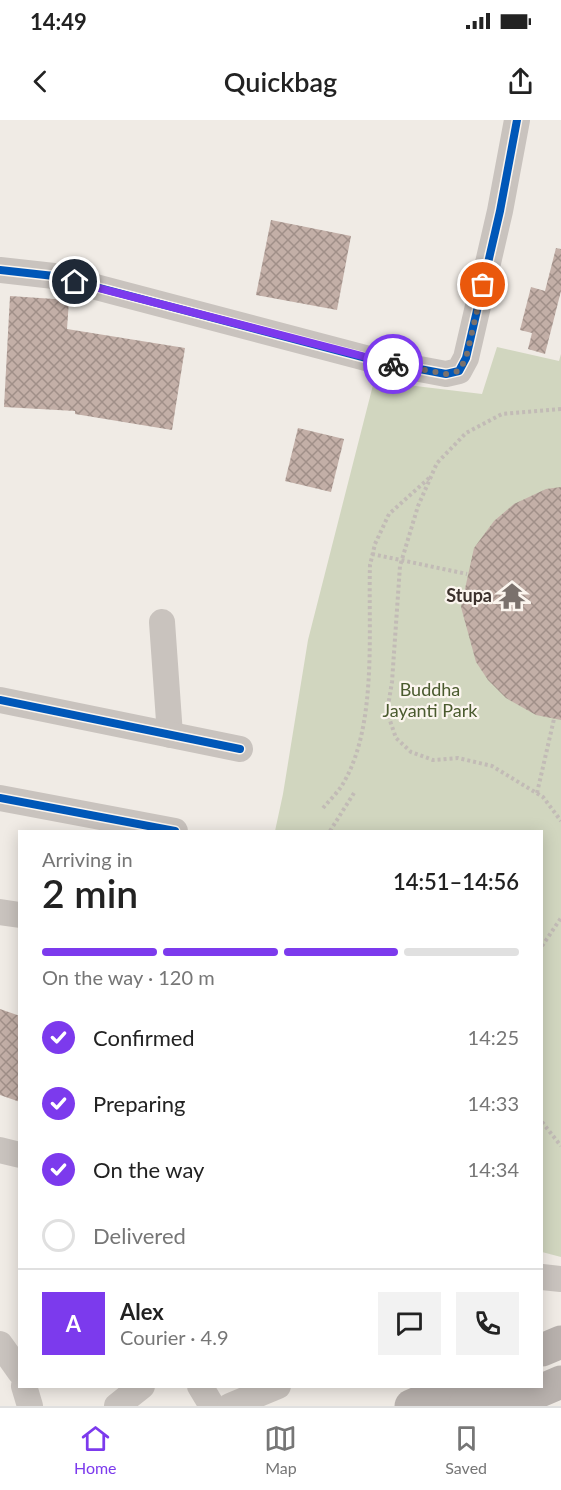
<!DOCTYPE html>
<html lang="en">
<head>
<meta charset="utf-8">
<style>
  :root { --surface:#fff; --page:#f2f2f2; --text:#222; --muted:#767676; --line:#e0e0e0; --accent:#7c3aed }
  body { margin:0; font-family:Lato,sans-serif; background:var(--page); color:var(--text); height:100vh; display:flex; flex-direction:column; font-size:22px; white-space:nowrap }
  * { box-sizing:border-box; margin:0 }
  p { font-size:20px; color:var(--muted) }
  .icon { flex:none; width:33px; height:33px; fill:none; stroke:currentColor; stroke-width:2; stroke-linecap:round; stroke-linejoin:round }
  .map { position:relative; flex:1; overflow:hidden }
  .panel { position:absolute; left:18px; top:710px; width:525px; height:558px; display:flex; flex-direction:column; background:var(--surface); border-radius:0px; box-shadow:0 3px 15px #0003 }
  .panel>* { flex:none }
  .pin { position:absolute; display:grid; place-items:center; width:51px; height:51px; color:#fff; margin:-26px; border:3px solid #fff; border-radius:50%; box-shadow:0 2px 6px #0007 }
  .courier { position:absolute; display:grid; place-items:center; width:60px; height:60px; margin:-30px; border:4px solid #7c3aed; border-radius:50%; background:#fff; color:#222; box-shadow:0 2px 8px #0007 }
  .overview em { font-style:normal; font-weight:600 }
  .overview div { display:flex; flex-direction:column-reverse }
  .overview { display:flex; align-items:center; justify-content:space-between; height:102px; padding:0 24px }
  h1 { font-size:39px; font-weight:600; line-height:45px }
  .bar { display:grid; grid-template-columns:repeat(4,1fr); gap:9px 6px; align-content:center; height:72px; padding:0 24px }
  .bar i { height:8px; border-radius:4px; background:var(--line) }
  .bar .active { background:var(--accent) }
  .bar p { grid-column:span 4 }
  .line { display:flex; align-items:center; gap:15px; padding:0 24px; border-top:2px solid var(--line) }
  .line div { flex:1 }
  .round { display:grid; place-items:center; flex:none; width:63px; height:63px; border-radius:0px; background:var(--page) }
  ol { padding:0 24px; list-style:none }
  li { display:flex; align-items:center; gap:18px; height:66px }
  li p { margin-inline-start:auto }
  li .icon { padding:6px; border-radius:50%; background:var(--accent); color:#fff; stroke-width:4 }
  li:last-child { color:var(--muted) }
  li i { width:33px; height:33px; border:3px solid var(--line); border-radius:50% }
  .status { display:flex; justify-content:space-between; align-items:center; height:42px; padding:0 30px; background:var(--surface); direction:ltr }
  .status svg { height:16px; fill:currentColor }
  header { display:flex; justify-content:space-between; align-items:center; height:78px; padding:0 24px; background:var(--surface); font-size:27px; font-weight:600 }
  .dock { display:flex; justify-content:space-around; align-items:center; height:84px; border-top:2px solid var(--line); background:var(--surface); font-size:16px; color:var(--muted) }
  .dock a { display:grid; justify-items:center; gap:3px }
  .dock .active { color:var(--accent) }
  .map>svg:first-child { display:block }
</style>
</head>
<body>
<div class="status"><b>14:49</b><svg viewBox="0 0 49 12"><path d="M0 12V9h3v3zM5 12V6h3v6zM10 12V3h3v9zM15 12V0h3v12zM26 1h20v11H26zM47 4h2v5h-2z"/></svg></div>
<header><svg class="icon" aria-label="back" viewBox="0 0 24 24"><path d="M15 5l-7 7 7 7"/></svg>Quickbag<svg class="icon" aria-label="share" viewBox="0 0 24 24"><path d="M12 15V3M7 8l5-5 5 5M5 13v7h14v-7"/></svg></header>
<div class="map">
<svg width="561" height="1286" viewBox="0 0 561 1286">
  <defs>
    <pattern id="building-cross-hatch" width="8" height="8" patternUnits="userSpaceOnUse" patternTransform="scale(1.5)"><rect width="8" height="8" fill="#c3afa7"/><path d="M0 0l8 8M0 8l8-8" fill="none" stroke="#a08f88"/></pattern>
  </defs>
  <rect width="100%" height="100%" fill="#f0ebe5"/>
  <polygon fill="#d1d6bf" points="497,227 559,241 561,234 561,1137 542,1132 542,711 275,711 283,674 308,520 374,261 482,274"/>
  <g fill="url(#building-cross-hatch)">
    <polygon points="271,100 351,116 337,190 256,175"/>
    <polygon points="556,128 561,129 561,171 545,234 528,229 532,213 520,210 531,167 545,171"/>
    <polygon points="10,176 69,180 67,209 185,228 172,310 75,294 75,291 4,287"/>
    <polygon points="298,308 344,319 331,372 285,361"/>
    <polygon points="561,367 561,600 536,595 506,578 488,560 476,542 461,487 474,428 494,401 514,384 546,369"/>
    <polygon points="0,889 20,896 20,982 0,975"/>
  </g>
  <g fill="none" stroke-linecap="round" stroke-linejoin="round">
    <g stroke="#c2bbb6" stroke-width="4" stroke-dasharray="3 3" stroke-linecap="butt">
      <polyline points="561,289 502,294 466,313 437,343 418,386 400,446 392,562 387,592 396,618 411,632 433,640 458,638 492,646 543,677 561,701"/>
      <polyline points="372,434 467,454"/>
      <polyline points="537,673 554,599"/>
      <path d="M323,688C329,681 336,674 341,667C378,609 368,512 370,445L375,424L389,394L429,358"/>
      <polyline points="330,711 354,673"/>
      <polyline points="542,826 561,798"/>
      <polyline points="542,1002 561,1026"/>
    </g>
    <g stroke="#c9c3be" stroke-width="26">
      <polyline points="0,150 54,156 377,241 446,254 459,251 466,238 500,91 517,0"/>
      <polyline points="162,502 170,615"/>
      <polyline points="0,580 240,629"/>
      <polyline points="0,678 175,711"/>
      <polyline points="0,792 20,795"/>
      <polyline points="0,1030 20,1035"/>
      <polyline points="542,1157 561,1159"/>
      <polyline points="0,1224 20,1252"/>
      <polyline points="24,1266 30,1286"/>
      <polyline points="200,1266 212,1286"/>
      <polyline points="117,1286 142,1266"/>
      <polyline points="230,1286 278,1266"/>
    </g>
    <g stroke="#b8b1ad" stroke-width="33">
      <polyline points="542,1230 561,1222"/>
      <polyline points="411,1286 457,1266"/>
      <polyline points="464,1286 507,1266"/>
      <polyline points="505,1286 561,1262"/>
    </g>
    <defs>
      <g id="cycleway">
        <polyline points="0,150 54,156 377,241 446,254 459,251 466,238 500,91 517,0"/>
        <polyline points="0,580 240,629"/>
        <polyline points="0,678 175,711"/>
      </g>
    </defs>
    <use href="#cycleway" stroke="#fbf5ee" stroke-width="11"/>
    <use href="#cycleway" stroke="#0057b8" stroke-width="8"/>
  </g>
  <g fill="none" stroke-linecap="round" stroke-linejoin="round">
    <polyline stroke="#7a716c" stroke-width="6" stroke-dasharray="0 10.8" points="393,244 446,254 459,251 466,238 483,165"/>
    <polyline stroke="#7c3aed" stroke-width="8" points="75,162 393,244"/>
  </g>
  <defs>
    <symbol id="temple-bare" viewBox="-9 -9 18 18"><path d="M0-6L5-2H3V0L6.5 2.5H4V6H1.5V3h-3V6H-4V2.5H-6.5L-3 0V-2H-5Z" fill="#7a716c" stroke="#fbf5ee" stroke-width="2.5" paint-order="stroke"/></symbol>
  </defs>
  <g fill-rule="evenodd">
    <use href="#temple-bare" x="493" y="457" width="38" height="38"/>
  </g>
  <g text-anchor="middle" stroke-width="4.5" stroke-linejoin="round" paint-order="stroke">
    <g font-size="18" font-weight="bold" fill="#3b302b" stroke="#fbf5ee" text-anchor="end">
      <text x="492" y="482">Stupa</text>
    </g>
    <g font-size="18" fill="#4a5a2e" stroke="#fbf5ee">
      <text x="430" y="576">Buddha<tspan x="430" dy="21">Jayanti Park</tspan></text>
    </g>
  </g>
</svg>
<div class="pin" style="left:483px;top:165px;background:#ea580c"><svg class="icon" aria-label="bag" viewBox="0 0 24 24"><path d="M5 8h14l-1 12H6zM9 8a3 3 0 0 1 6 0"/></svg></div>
<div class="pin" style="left:75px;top:162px;background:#1f2937"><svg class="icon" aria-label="home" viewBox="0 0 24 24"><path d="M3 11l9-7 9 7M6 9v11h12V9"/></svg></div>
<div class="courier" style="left:393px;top:244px"><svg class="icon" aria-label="bike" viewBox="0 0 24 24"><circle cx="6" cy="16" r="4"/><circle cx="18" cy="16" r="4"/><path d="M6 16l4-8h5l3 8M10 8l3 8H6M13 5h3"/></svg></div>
<section class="panel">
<div class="overview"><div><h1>2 min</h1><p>Arriving in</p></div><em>14:51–14:56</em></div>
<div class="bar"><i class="active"></i><i class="active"></i><i class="active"></i><i></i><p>On the way · 120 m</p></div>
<ol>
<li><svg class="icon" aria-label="check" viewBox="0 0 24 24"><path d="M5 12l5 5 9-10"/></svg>Confirmed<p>14:25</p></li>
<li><svg class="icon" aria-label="check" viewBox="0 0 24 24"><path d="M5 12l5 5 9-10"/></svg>Preparing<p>14:33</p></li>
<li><svg class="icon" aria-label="check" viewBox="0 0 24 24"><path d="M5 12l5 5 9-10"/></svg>On the way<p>14:34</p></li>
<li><i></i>Delivered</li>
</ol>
<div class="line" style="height:108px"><b class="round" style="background:var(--accent);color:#fff">A</b><div><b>Alex</b><p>Courier · 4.9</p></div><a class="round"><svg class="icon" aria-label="chat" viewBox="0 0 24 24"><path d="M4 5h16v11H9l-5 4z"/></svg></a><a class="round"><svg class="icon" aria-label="phone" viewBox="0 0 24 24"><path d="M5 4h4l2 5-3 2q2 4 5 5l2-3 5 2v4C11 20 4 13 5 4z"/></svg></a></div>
</section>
</div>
<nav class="dock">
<a class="active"><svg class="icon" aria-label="home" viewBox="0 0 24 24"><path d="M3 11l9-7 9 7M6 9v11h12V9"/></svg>Home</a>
<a><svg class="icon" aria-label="map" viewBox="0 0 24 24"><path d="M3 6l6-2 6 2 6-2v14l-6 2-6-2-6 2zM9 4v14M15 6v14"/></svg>Map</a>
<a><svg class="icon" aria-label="saved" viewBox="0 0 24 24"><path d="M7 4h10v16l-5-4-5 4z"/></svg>Saved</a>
</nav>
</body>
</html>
